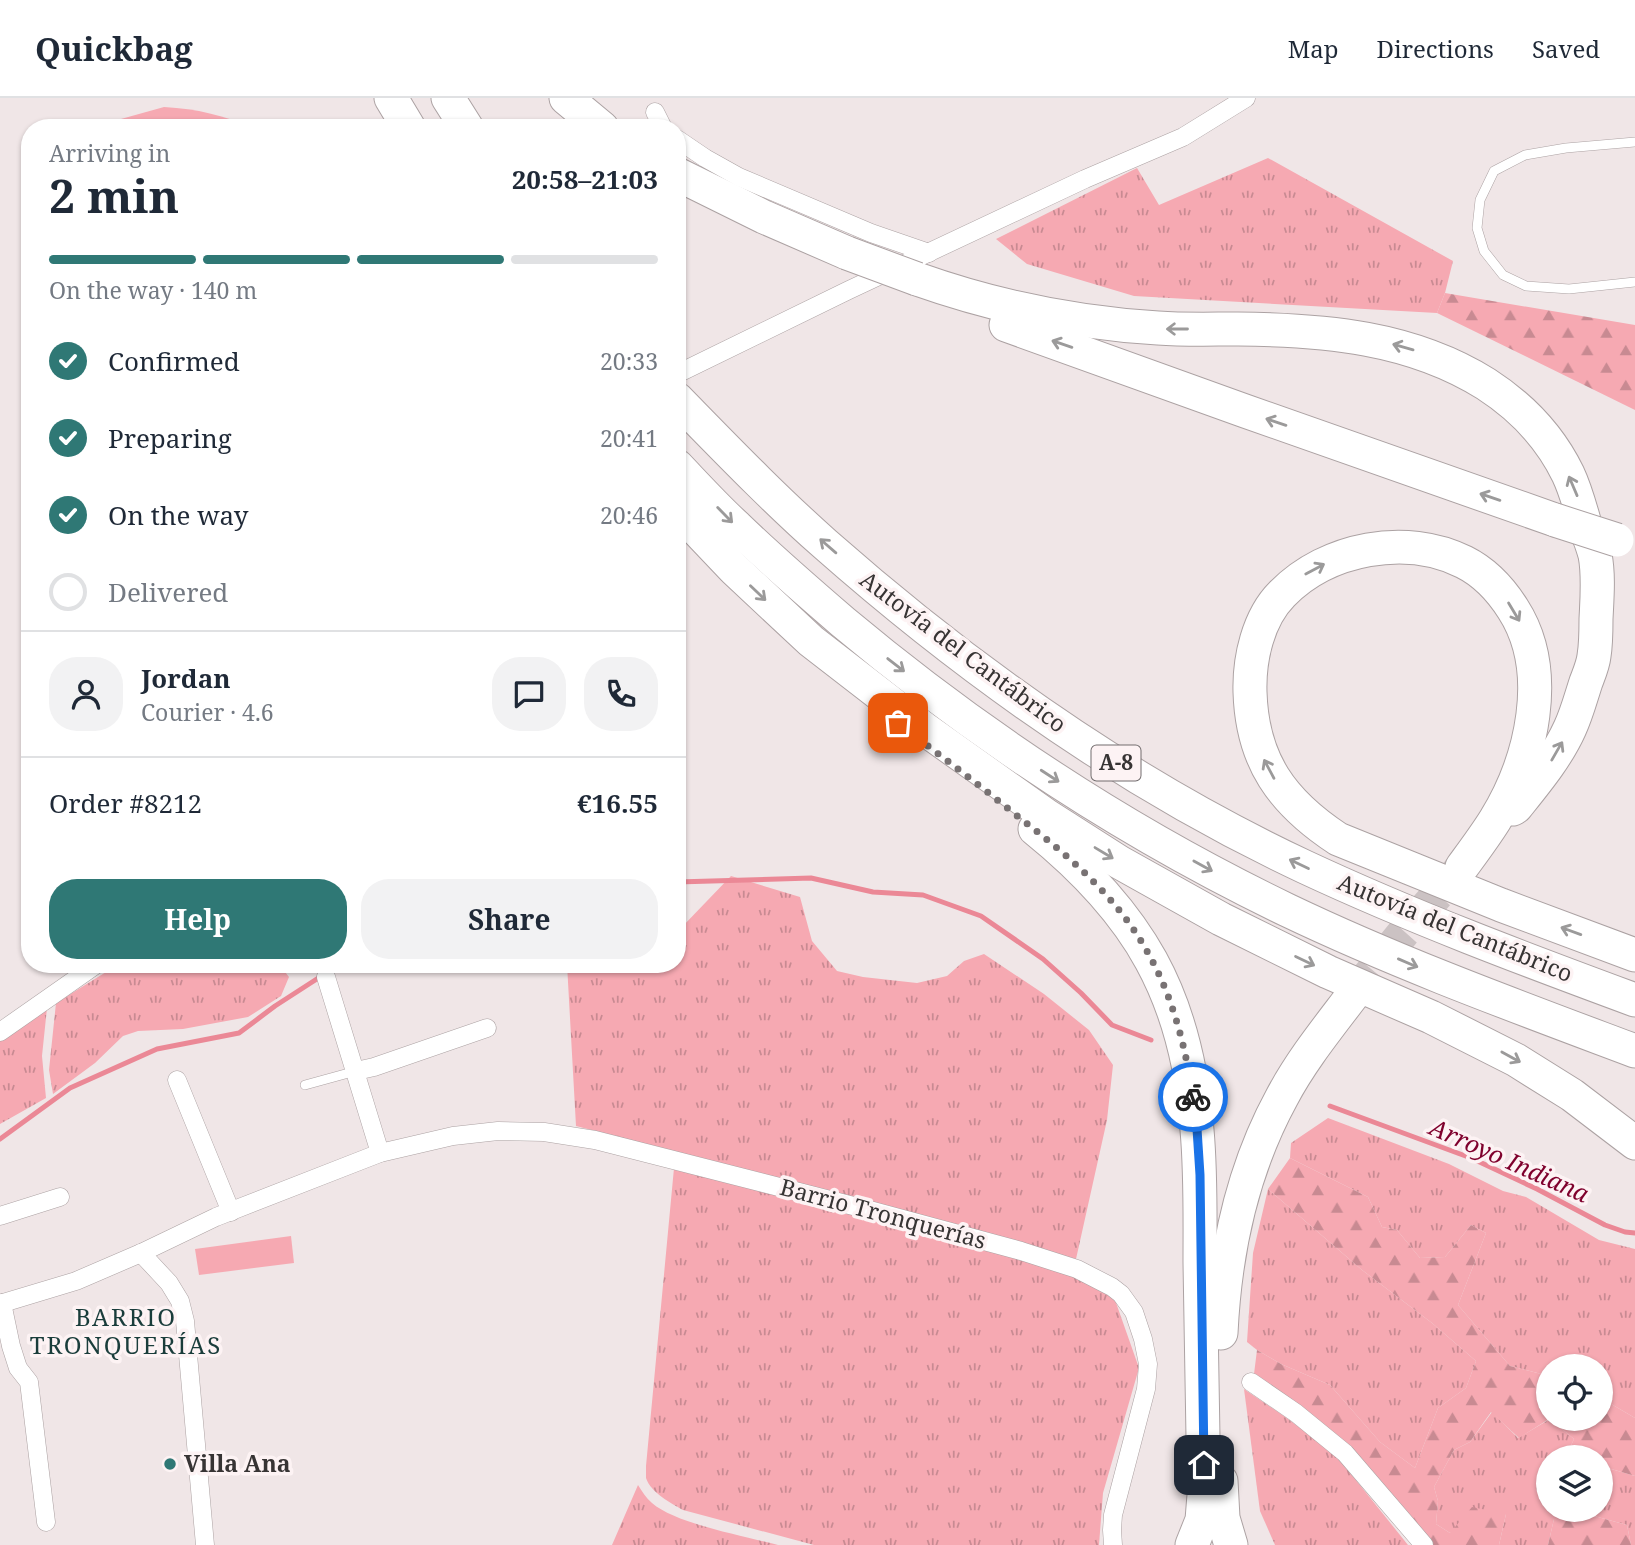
<!DOCTYPE html>
<html lang="en">
<head>
<meta charset="utf-8">
<style>
  :root { --surface:#fff; --page:#f2f2f3; --text:#1f2937; --muted:#747a83; --line:#e0e1e3; --accent:#2f7875 }
  body { margin:0; font-family:"Noto Serif",serif; background:var(--page); color:var(--text); height:100vh; display:flex; flex-direction:column; font-size:26px; white-space:nowrap }
  * { box-sizing:border-box; margin:0 }
  p { font-size:23px; color:var(--muted) }
  .icon { flex:none; width:38px; height:38px; fill:none; stroke:currentColor; stroke-width:2; stroke-linecap:round; stroke-linejoin:round }
  .map { position:relative; flex:1; overflow:hidden }
  .side { position:absolute; left:21px; top:21px; width:665px; height:854px; display:flex; flex-direction:column; background:var(--surface); border-radius:28px; box-shadow:0 2px 5px #0004 }
  .side>* { flex:none }
  .buttons { position:absolute; left:1536px; top:1256px; display:grid; gap:14px }
  .buttons a { display:grid; place-items:center; width:77px; height:77px; border-radius:50%; background:var(--surface); box-shadow:0 2px 5px #0004; font-size:35px }
  .pin { position:absolute; display:grid; place-items:center; width:60px; height:60px; color:#fff; margin:-30px; border-radius:14px; box-shadow:0 4px 10px #0006 }
  .courier { position:absolute; display:grid; place-items:center; width:70px; height:70px; margin:-35px; border:5px solid #1a73e8; border-radius:50%; background:#fff; color:#222; box-shadow:0 2px 9px #0007 }
  .summary em { font-style:normal; font-weight:700 }
  .summary div { display:flex; flex-direction:column-reverse }
  .summary { display:flex; align-items:center; justify-content:space-between; height:119px; padding:0 28px }
  h1 { font-size:46px; font-weight:700; line-height:52px }
  .bar { display:grid; grid-template-columns:repeat(4,1fr); gap:10px 7px; align-content:center; height:84px; padding:0 28px }
  .bar i { height:9px; border-radius:5px; background:var(--line) }
  .bar .selected { background:var(--accent) }
  .bar p { grid-column:span 4 }
  .line { display:flex; align-items:center; gap:18px; padding:0 28px; border-top:2px solid var(--line) }
  .line div { flex:1 }
  .round { display:grid; place-items:center; flex:none; width:74px; height:74px; border-radius:28px; background:var(--page) }
  ol { padding:0 28px; list-style:none }
  li { display:flex; align-items:center; gap:21px; height:77px }
  li p { margin-inline-start:auto }
  li .icon { padding:7px; border-radius:50%; background:var(--accent); color:#fff; stroke-width:4 }
  li:last-child { color:var(--muted) }
  li i { width:38px; height:38px; border:4px solid var(--line); border-radius:50% }
  .button { display:flex; gap:14px; margin-top:auto; padding:14px 28px }
  .button a { flex:1; height:80px; border-radius:28px; background:var(--accent); color:#fff; font-size:28px; font-weight:700; line-height:80px; text-align:center }
  .button a+a { background:var(--page); color:var(--text) }
  header { display:flex; align-items:center; gap:42px; box-sizing:border-box; height:98px; padding:0 35px; background:var(--surface); border-bottom:2px solid var(--line) }
  header strong { font-size:33px }
  nav { display:flex; gap:38px; margin-inline-start:auto; font-size:24px }
  .map>svg:first-child { display:block }
</style>
</head>
<body>
<header>
<strong>Quickbag</strong>
<nav><a>Map</a><a>Directions</a><a>Saved</a></nav>
</header>
<div class="map">
<svg width="1635" height="1447" viewBox="0 0 1635 1447">
  <defs>
    <pattern id="grass-tufts" width="24" height="20" patternUnits="userSpaceOnUse" patternTransform="scale(1.75)"><rect width="24" height="20" fill="#f6a9b2"/><path d="M3 7l-1-3M5 7V3M7 7l1-3M15 17l-1-3M17 17v-4M19 17l1-3" fill="none" stroke="#c88a92"/></pattern>
    <pattern id="forest-firs" width="22" height="20" patternUnits="userSpaceOnUse" patternTransform="scale(1.75)"><rect width="22" height="20" fill="#f6a9b2"/><path d="M5 1l3.5 6h-7zM16 11l3.5 6h-7z" fill="#c88a92"/></pattern>
  </defs>
  <rect width="100%" height="100%" fill="#f0e6e7"/>
  <g fill="url(#grass-tufts)">
    <polygon points="1268,60 1453,163 1445,195 1437,215 1134,198 1027,166 996,141 1137,70 1159,107"/>
    <polygon points="731,778 800,799 812,843 837,873 863,879 917,885 947,878 964,863 984,856 1044,896 1089,932 1113,967 1107,1022 1076,1161 845,1097 576,1028 567,866 677,866 677,829 681,830"/>
    <polygon points="119,866 279,866 289,879 281,898 248,919 183,931 138,933 123,938 95,965 53,996 49,972 56,905"/>
    <polygon points="47,910 42,958 46,1000 0,1026 0,937"/>
    <polygon points="1328,1020 1449,1066 1503,1093 1526,1099 1599,1142 1635,1151 1635,1320 1601,1300 1601,1269 1549,1269 1549,1278 1510,1268 1458,1207 1486,1135 1471,1127 1445,1159 1420,1160 1397,1132 1382,1129 1368,1099 1290,1060 1291,1045"/>
    <path d="M674,1070L1067,1173L1114,1199L1139,1270L1103,1395L1099,1447H814L683,1412C671,1405 651,1395 646,1380C646,1378 646,1370 646,1368Z"/>
    <polygon points="1268,1091 1362,1172 1432,1225 1476,1263 1466,1290 1438,1310 1415,1370 1380,1344 1330,1287 1281,1266 1257,1252 1247,1244 1253,1155"/>
    <polygon points="1244,1291 1284,1318 1335,1356 1408,1447 1275,1447 1260,1413"/>
    <polygon points="1492,1314 1518,1340 1550,1321 1574,1341 1565,1360 1549,1360 1549,1412 1554,1412 1554,1421 1548,1447 1499,1447 1506,1416 1450,1435 1436,1426 1438,1403 1434,1389 1454,1352 1470,1344"/>
    <polygon points="1601,1368 1635,1378 1635,1447 1631,1447 1627,1427 1587,1416 1587,1412 1601,1412"/>
    <path d="M638,1387C642,1393 646,1400 652,1405C676,1426 745,1438 778,1447H612Z"/>
  </g>
  <g fill="url(#forest-firs)">
    <polygon points="1445,195 1635,227 1635,312 1437,215"/>
    <polygon points="1290,1060 1368,1099 1382,1129 1397,1132 1420,1160 1445,1159 1471,1127 1486,1135 1458,1207 1510,1268 1549,1278 1549,1321 1519,1340 1491,1314 1470,1344 1454,1352 1434,1389 1438,1403 1436,1426 1450,1435 1472,1409 1506,1416 1499,1447 1431,1447 1313,1319 1254,1276 1257,1252 1281,1266 1330,1287 1380,1344 1415,1370 1438,1310 1466,1290 1476,1263 1432,1225 1362,1172 1268,1091"/>
    <polygon points="1601,1300 1635,1320 1635,1378 1601,1368 1601,1360 1565,1360 1574,1341 1550,1321 1601,1321"/>
    <polygon points="1554,1412 1587,1412 1587,1416 1627,1427 1631,1447 1548,1447 1554,1421"/>
  </g>
  <g fill="#f6a9b2">
    <path d="M164,9C198,11 222,17 254,30H118L121,21Z"/>
    <polygon points="291,1138 294,1165 199,1177 195,1151"/>
  </g>
  <g fill="none" stroke-linecap="round" stroke-linejoin="round">
    <g stroke="#eb8896" stroke-width="5">
      <polyline points="677,784 811,780 873,794 923,797 981,818 1043,861 1081,895 1112,927 1151,942"/>
      <polyline points="1330,1008 1471,1060 1537,1091 1605,1127 1625,1134 1635,1135"/>
      <polyline points="0,1041 70,990 157,951 239,935 275,908 340,866"/>
    </g>
    <polyline stroke="#cbc2c3" stroke-width="33" stroke-dasharray="33 17" stroke-linecap="butt" points="1352,898 1404,834 1462,769"/>
    <defs>
      <g id="service">
        <polyline points="1635,44 1566,50 1525,57 1494,73 1480,102 1477,130 1484,153 1503,177 1526,188 1569,191 1635,184"/>
        <polyline points="305,987 356,973"/>
      </g>
      <g id="minor">
        <polyline points="655,14 663,30"/>
        <polyline points="677,41 705,60 739,79 871,135 929,155"/>
        <polyline points="679,275 849,192 1085,81 1183,39 1246,0"/>
        <polyline points="326,879 380,1055"/>
        <polyline points="0,934 97,866"/>
        <polyline points="356,973 374,969 487,930"/>
        <polyline points="177,982 231,1114"/>
        <polyline points="0,1118 60,1099"/>
        <polyline points="141,1155 169,1185 180,1203 185,1223 205,1447"/>
        <polyline points="2,1205 11,1248 18,1270 29,1284 46,1424"/>
        <polyline points="0,1206 76,1183 141,1155 216,1119 380,1055 453,1038 498,1033 544,1034 595,1042 873,1113 1021,1153 1077,1171 1112,1189 1121,1196 1134,1214 1143,1241 1148,1266 1146,1291 1113,1417 1112,1432 1113,1447"/>
        <polyline points="1251,1284 1296,1315 1345,1355 1424,1447"/>
      </g>
      <g id="motorway">
        <polyline points="391,0 409,30"/>
        <polyline points="448,0 467,30"/>
        <polyline points="566,0 602,30"/>
        <polyline points="677,76 764,119 847,155"/>
        <path d="M917,181C996,209 1075,225 1158,230C1185,232 1212,231 1238,231C1325,232 1411,239 1486,286C1520,308 1550,339 1568,376C1577,395 1582,416 1588,437C1591,443 1593,450 1595,457C1599,477 1597,500 1596,521C1596,533 1596,546 1594,558C1593,567 1589,576 1586,584C1581,599 1577,615 1570,630C1557,659 1536,684 1516,709L1513,711"/>
        <polyline points="1006,227 1245,313 1555,422"/>
        <path d="M677,301C725,350 773,400 825,446C969,573 1130,687 1305,769C1412,819 1524,861 1635,902"/>
        <path d="M677,368C697,389 716,410 737,429C771,462 807,493 843,524C978,637 1127,735 1287,812C1400,866 1518,909 1635,953"/>
        <polyline points="677,411 734,471 811,543 926,632 1047,718 1119,764 1221,821 1328,874 1431,919 1516,962 1572,997 1635,1045"/>
        <path d="M1035,731C1139,815 1187,898 1197,1032C1201,1076 1200,1120 1200,1164C1201,1242 1203,1320 1204,1397L1202,1422L1192,1447"/>
        <path d="M1462,769C1473,754 1485,738 1495,722C1532,662 1553,573 1513,511C1501,492 1484,474 1464,464C1406,435 1327,450 1282,496C1258,520 1249,561 1250,594C1252,663 1282,704 1338,741L1501,807L1635,857"/>
        <path d="M1221,1235C1225,1152 1242,1072 1282,999C1301,963 1327,931 1352,898"/>
        <polyline points="1221,1383 1223,1420 1231,1447"/>
      </g>
    </defs>
    <use href="#service" stroke="#aca2a3" stroke-width="10"/>
    <use href="#minor" stroke="#aca2a3" stroke-width="19"/>
    <use href="#motorway" stroke="#aca2a3" stroke-width="35"/>
    <use href="#service" stroke="#fff" stroke-width="9"/>
    <use href="#minor" stroke="#fff" stroke-width="18"/>
    <use href="#motorway" stroke="#fff" stroke-width="33"/>
    <defs>
      <g id="motorway-bridge">
        <polyline points="847,155 917,181"/>
        <polyline points="1555,422 1617,442"/>
      </g>
    </defs>
    <use href="#motorway-bridge" stroke="#aca2a3" stroke-width="35" stroke-linecap="butt"/>
    <use href="#motorway-bridge" stroke="#fff" stroke-width="33"/>
  </g>
  <defs><path id="oneway-shaft" d="M-6 0H5M1.5-3L5.5 0L1.5 3" fill="none" stroke-width="1.6" stroke-linecap="round" stroke-linejoin="round" transform="scale(1.75)"/></defs>
  <g stroke="#9b9a9a">
    <use href="#oneway-shaft" transform="translate(1177 231) rotate(-180)"/>
    <use href="#oneway-shaft" transform="translate(1062 246) rotate(-161)"/>
    <use href="#oneway-shaft" transform="translate(1403 249) rotate(-164)"/>
    <use href="#oneway-shaft" transform="translate(1276 324) rotate(-161)"/>
    <use href="#oneway-shaft" transform="translate(1573 388) rotate(-113)"/>
    <use href="#oneway-shaft" transform="translate(1490 399) rotate(-161)"/>
    <use href="#oneway-shaft" transform="translate(725 417) rotate(46)"/>
    <use href="#oneway-shaft" transform="translate(828 448) rotate(-139)"/>
    <use href="#oneway-shaft" transform="translate(1315 471) rotate(-28)"/>
    <use href="#oneway-shaft" transform="translate(758 495) rotate(44)"/>
    <use href="#oneway-shaft" transform="translate(1514 514) rotate(59)"/>
    <use href="#oneway-shaft" transform="translate(896 567) rotate(38)"/>
    <use href="#oneway-shaft" transform="translate(1557 653) rotate(-60)"/>
    <use href="#oneway-shaft" transform="translate(1269 671) rotate(-118)"/>
    <use href="#oneway-shaft" transform="translate(1050 678) rotate(33)"/>
    <use href="#oneway-shaft" transform="translate(1104 755) rotate(31)"/>
    <use href="#oneway-shaft" transform="translate(1299 766) rotate(-154)"/>
    <use href="#oneway-shaft" transform="translate(1203 768) rotate(29)"/>
    <use href="#oneway-shaft" transform="translate(1571 833) rotate(-160)"/>
    <use href="#oneway-shaft" transform="translate(1305 863) rotate(26)"/>
    <use href="#oneway-shaft" transform="translate(1408 865) rotate(23)"/>
    <use href="#oneway-shaft" transform="translate(1511 959) rotate(29)"/>
  </g>
  <g fill="none" stroke-linecap="round" stroke-linejoin="round">
    <path stroke="#787273" stroke-width="7" stroke-dasharray="0 12.6" d="M898,625C936,654 974,683 1011,713C1061,752 1112,793 1144,848C1172,895 1185,946 1193,999"/>
    <polyline stroke="#1a73e8" stroke-width="9" points="1193,999 1197,1031 1200,1077 1204,1367"/>
  </g>
  <circle fill="#2f7875" stroke="#fdf3f4" stroke-width="2.5" cx="170" cy="1366" r="7"/>
  <g text-anchor="middle" stroke-width="7" stroke-linejoin="round" paint-order="stroke">
    <rect fill="#fdf3f4" stroke="#726d6e" stroke-width="2" x="1091.5" y="647.5" width="49" height="35" rx="5"/>
    <g font-size="21" font-weight="bold" fill="#373434">
      <text x="1116" y="672">A-8</text>
    </g>
    <g font-size="23" fill="#373434" stroke="#fdf3f4">
      <text transform="translate(963 554) rotate(37)" y="8">Autovía del Cantábrico</text>
      <text transform="translate(1455 830) rotate(22)" y="8">Autovía del Cantábrico</text>
      <text transform="translate(883 1116) rotate(15)" y="8">Barrio Tronquerías</text>
    </g>
    <g font-size="23" font-weight="bold" fill="#373434" stroke="#fdf3f4" text-anchor="start">
      <text x="184" y="1374">Villa Ana</text>
    </g>
    <g font-size="24" font-style="italic" fill="#7f012d" stroke="#fdf3f4">
      <text transform="translate(1509 1063) rotate(24)" y="8">Arroyo Indiana</text>
    </g>
    <g font-size="24" letter-spacing="2" fill="#1a3d3b" stroke="#fdf3f4">
      <text x="126" y="1228">BARRIO<tspan x="126" dy="28">TRONQUERÍAS</tspan></text>
    </g>
  </g>
</svg>
<div class="buttons">
<a><svg class="icon" aria-label="locate" viewBox="0 0 24 24"><circle cx="12" cy="12" r="6"/><path d="M12 2v4M12 18v4M2 12h4M18 12h4"/></svg></a>
<a><svg class="icon" aria-label="layers" viewBox="0 0 24 24"><path d="M12 4l9 5-9 5-9-5zM3 14l9 5 9-5"/></svg></a>
</div>
<div class="pin" style="left:898px;top:625px;background:#ea580c"><svg class="icon" aria-label="bag" viewBox="0 0 24 24"><path d="M5 8h14l-1 12H6zM9 8a3 3 0 0 1 6 0"/></svg></div>
<div class="pin" style="left:1204px;top:1367px;background:#1f2937"><svg class="icon" aria-label="home" viewBox="0 0 24 24"><path d="M3 11l9-7 9 7M6 9v11h12V9"/></svg></div>
<div class="courier" style="left:1193px;top:999px"><svg class="icon" aria-label="bike" viewBox="0 0 24 24"><circle cx="6" cy="16" r="4"/><circle cx="18" cy="16" r="4"/><path d="M6 16l4-8h5l3 8M10 8l3 8H6M13 5h3"/></svg></div>
<section class="side">
<div class="summary"><div><h1>2 min</h1><p>Arriving in</p></div><em>20:58–21:03</em></div>
<div class="bar"><i class="selected"></i><i class="selected"></i><i class="selected"></i><i></i><p>On the way · 140 m</p></div>
<ol>
<li><svg class="icon" aria-label="check" viewBox="0 0 24 24"><path d="M5 12l5 5 9-10"/></svg>Confirmed<p>20:33</p></li>
<li><svg class="icon" aria-label="check" viewBox="0 0 24 24"><path d="M5 12l5 5 9-10"/></svg>Preparing<p>20:41</p></li>
<li><svg class="icon" aria-label="check" viewBox="0 0 24 24"><path d="M5 12l5 5 9-10"/></svg>On the way<p>20:46</p></li>
<li><i></i>Delivered</li>
</ol>
<div class="line" style="height:126px"><a class="round"><svg class="icon" aria-label="person" viewBox="0 0 24 24"><circle cx="12" cy="8" r="4"/><path d="M4 21q1-7 8-7t8 7"/></svg></a><div><b>Jordan</b><p>Courier · 4.6</p></div><a class="round"><svg class="icon" aria-label="chat" viewBox="0 0 24 24"><path d="M4 5h16v11H9l-5 4z"/></svg></a><a class="round"><svg class="icon" aria-label="phone" viewBox="0 0 24 24"><path d="M5 4h4l2 5-3 2q2 4 5 5l2-3 5 2v4C11 20 4 13 5 4z"/></svg></a></div>
<div class="line" style="height:91px"><div>Order #8212</div><b>€16.55</b></div>
<div class="button"><a>Help</a><a>Share</a></div>
</section>
</div>
</body>
</html>
